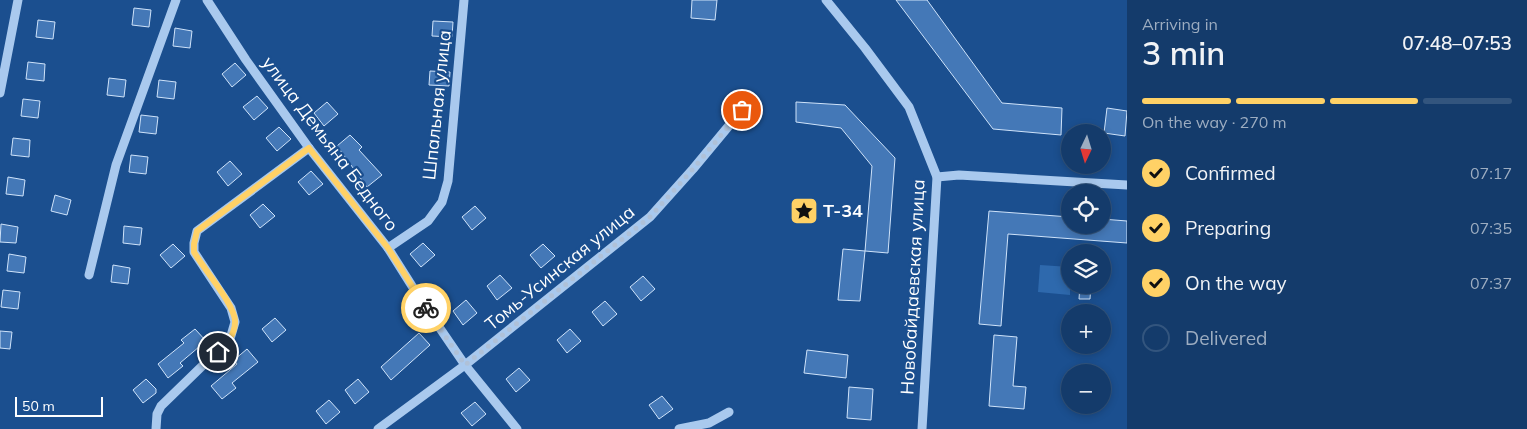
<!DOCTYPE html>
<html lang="en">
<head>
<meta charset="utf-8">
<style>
  :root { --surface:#143b6b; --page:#214673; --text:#f1f3f6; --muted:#9dadc1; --line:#33557e; --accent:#ffd166 }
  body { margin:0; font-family:Mulish,sans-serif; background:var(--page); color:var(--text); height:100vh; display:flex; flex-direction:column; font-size:19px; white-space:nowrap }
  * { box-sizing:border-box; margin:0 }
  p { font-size:16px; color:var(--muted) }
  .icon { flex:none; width:28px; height:28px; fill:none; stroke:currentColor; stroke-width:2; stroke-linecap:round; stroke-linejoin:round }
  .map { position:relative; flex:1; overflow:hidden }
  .side { display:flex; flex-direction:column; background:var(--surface); width:400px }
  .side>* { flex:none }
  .needle { width:32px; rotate:184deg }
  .controls { position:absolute; left:1061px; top:124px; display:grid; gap:10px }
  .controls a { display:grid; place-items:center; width:50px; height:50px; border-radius:50%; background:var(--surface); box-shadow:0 2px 8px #0003,0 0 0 1px var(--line); font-size:25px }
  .scale { position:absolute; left:15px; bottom:12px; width:88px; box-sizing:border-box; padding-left:5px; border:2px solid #fff; border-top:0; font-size:14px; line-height:18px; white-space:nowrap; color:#fff; -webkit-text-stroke:4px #1b4f8f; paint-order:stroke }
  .pin { position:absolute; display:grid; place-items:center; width:42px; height:42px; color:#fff; margin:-21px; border:2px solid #fff; border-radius:50%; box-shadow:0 1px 5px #0007 }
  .courier { position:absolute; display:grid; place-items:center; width:50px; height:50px; margin:-25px; border:4px solid #ffd166; border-radius:50%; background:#fff; color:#222; box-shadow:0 1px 6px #0007 }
  .headline em { font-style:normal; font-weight:600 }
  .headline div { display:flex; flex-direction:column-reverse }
  .headline { display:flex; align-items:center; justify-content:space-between; height:85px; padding:0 15px }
  h1 { font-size:32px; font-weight:600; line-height:38px }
  .bar { display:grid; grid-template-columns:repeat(4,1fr); gap:8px 5px; align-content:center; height:60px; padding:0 15px }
  .bar i { height:6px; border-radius:4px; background:var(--line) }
  .bar .active { background:var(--accent) }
  .bar p { grid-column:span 4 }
  ol { padding:0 15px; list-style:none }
  li { display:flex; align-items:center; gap:15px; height:55px }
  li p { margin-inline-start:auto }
  li .icon { padding:5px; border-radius:50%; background:var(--accent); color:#111; stroke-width:4 }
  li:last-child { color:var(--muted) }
  li i { width:28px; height:28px; border:2px solid var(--line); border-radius:50% }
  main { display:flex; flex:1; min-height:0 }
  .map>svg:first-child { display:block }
</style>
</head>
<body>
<main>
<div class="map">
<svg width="1127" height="429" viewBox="0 0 1127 429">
  <rect width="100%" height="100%" fill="#1b4f8f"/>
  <polygon fill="#2e69ad" points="1040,265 1070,267 1070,295 1038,292"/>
  <g fill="#4478b7" stroke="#cfe3fa">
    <polygon points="692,0 717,0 715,20 691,18"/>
    <polygon points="896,0 927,0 1002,103 1062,108 1061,135 993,129"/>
    <polygon points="134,8 151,10 149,27 132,25"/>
    <polygon points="38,20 55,22 53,39 36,37"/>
    <polygon points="433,21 453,22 452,37 432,36"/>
    <polygon points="175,28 192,31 190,48 173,46"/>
    <polygon points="28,62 45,64 44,81 26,79"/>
    <polygon points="235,63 246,75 232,87 222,74"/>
    <polygon points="430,71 450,72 449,86 429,85"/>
    <polygon points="109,78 126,80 124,97 107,95"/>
    <polygon points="159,80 176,82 174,99 157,97"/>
    <polygon points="257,96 268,108 254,120 243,107"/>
    <polygon points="23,99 40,101 38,118 21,116"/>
    <polygon points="327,102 338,114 324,126 314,113"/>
    <polygon points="796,102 845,105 895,158 888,253 865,251 872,166 841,128 796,122"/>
    <polygon points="1107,108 1127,111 1125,136 1104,133"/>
    <polygon points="141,115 158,117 156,134 139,132"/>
    <polygon points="279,127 291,139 277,151 266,138"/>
    <polygon points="350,135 362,147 359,150 382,175 367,187 337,146"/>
    <polygon points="13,138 30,140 29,157 11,155"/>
    <polygon points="131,155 148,157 146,174 129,172"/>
    <polygon points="230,161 242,174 228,186 217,172"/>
    <polygon points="311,171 323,184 309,195 298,182"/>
    <polygon points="8,177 25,180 23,196 6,194"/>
    <polygon points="55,195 71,200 67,215 51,211"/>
    <polygon points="263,204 275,216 260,228 250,215"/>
    <polygon points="475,206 486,218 472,230 462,217"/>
    <polygon points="989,211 1070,217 1070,225 1102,225 1102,219 1127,221 1127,243 1008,234 1001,326 979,324"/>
    <polygon points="1,224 18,227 16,243 0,242"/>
    <polygon points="124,226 142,228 140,245 123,243"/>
    <polygon points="423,243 435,255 421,267 410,254"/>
    <polygon points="173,244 185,256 171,268 160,255"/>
    <polygon points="543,244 555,256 541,268 530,255"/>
    <polygon points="843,249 865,251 860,301 838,300"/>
    <polygon points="9,254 26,257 24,273 7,271"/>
    <polygon points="113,265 130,268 128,284 111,282"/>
    <polygon points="500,275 512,288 497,300 487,286"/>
    <polygon points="643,276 655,289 641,301 630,287"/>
    <polygon points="1080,285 1091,285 1090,299 1079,299"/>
    <polygon points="3,290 20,292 18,309 1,307"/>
    <polygon points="466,300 477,313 463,325 453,311"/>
    <polygon points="605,301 617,314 603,326 592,312"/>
    <polygon points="275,318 286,330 272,342 262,329"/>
    <polygon points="195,329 206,341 180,363 183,366 168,378 158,364 184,343 181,340"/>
    <polygon points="570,329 581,341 567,353 557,340"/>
    <polygon points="0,331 12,332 10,349 0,348"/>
    <polygon points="419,333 430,345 391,380 381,367"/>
    <polygon points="994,335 1017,337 1013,386 1026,387 1024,409 989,406"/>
    <polygon points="247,349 258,362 232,383 236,388 222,399 211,386 237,364 234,360"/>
    <polygon points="807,350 848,355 846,378 804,373"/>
    <polygon points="519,368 530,380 516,392 506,379"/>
    <polygon points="146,379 156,389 156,393 143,403 133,390"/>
    <polygon points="358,379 369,392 355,404 345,390"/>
    <polygon points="849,387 873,389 871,420 847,418"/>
    <polygon points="662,396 673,409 659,419 649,405"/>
    <polygon points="329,400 340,412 326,424 316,411"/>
    <polygon points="475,402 486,414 472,426 461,413"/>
  </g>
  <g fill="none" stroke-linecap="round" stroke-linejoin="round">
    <g stroke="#a9c9ee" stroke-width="9">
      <polyline points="207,0 246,60 309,148 388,248 424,305 465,365 517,429"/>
      <polyline points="826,0 865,48 909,107 937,177 922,429"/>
      <polyline points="0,93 18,0"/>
      <polyline points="937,177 959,175 1127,185"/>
      <polyline points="388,248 428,221 442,202 448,181 464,0"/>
      <polyline points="89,275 116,165 176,0"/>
      <polyline points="156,429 157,414 161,406 230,339 235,322 231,308 194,252 194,243 197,231 309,148"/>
      <polyline points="378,429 465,365 650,217 693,169 742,110"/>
      <polyline points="679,429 709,423 729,412"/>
    </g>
  </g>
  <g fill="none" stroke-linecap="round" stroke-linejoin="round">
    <polyline stroke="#afc1d8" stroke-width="5" stroke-dasharray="0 9" points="426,308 465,365 650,217 693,169 742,110"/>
    <path stroke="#ffd166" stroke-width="6" d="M218,352C226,344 235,335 235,322C236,306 203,268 194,252V244L197,231L309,148L388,248L426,308"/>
  </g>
  <defs>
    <symbol id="sight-square" viewBox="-11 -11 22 22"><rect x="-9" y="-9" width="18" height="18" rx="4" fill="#ffd166" stroke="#1b4f8f"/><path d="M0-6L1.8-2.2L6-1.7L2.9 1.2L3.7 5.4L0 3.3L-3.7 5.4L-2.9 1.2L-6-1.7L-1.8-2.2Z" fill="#111"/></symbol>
  </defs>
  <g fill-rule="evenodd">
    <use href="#sight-square" x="788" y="195" width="32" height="32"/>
  </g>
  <g text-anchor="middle" stroke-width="4.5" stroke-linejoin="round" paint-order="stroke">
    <g font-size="18" fill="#fff" stroke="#1b4f8f">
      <text transform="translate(437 105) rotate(-84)" y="6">Шпальная улица</text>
      <text transform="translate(330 144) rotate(53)" y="6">улица Демьяна Бедного</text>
      <text transform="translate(560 268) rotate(-39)" y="6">Томь-Усинская улица</text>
      <text transform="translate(913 287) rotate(-87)" y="6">Новобайдаевская улица</text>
    </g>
    <g font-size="18" font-weight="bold" fill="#fff" stroke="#1b4f8f" text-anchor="start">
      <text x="823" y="217">T-34</text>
    </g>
  </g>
</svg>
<div class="controls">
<a><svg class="needle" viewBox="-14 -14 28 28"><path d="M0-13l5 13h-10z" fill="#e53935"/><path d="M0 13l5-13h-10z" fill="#9dadc1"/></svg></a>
<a><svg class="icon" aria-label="locate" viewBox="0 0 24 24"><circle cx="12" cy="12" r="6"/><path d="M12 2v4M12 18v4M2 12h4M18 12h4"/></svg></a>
<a><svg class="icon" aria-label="layers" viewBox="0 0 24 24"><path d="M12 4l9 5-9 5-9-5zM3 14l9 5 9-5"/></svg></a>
<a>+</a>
<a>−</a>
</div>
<div class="scale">50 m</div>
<div class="pin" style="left:742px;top:110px;background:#ea580c"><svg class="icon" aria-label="bag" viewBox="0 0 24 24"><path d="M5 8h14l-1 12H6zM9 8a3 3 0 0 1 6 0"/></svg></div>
<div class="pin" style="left:218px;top:352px;background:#1f2937"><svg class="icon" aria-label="home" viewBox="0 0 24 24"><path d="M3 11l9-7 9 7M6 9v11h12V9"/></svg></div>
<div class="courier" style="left:426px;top:308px"><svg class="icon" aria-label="bike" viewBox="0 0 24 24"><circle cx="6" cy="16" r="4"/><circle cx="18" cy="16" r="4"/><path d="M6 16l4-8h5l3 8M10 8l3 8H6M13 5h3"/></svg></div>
</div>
<section class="side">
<div class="headline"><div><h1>3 min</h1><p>Arriving in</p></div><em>07:48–07:53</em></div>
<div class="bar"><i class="active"></i><i class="active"></i><i class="active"></i><i></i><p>On the way · 270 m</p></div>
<ol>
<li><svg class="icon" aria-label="check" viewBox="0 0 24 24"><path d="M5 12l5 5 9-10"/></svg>Confirmed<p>07:17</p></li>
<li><svg class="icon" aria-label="check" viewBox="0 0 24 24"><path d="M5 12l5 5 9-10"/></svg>Preparing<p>07:35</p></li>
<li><svg class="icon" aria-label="check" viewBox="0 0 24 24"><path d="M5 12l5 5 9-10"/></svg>On the way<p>07:37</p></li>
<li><i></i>Delivered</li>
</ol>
</section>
</main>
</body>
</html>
